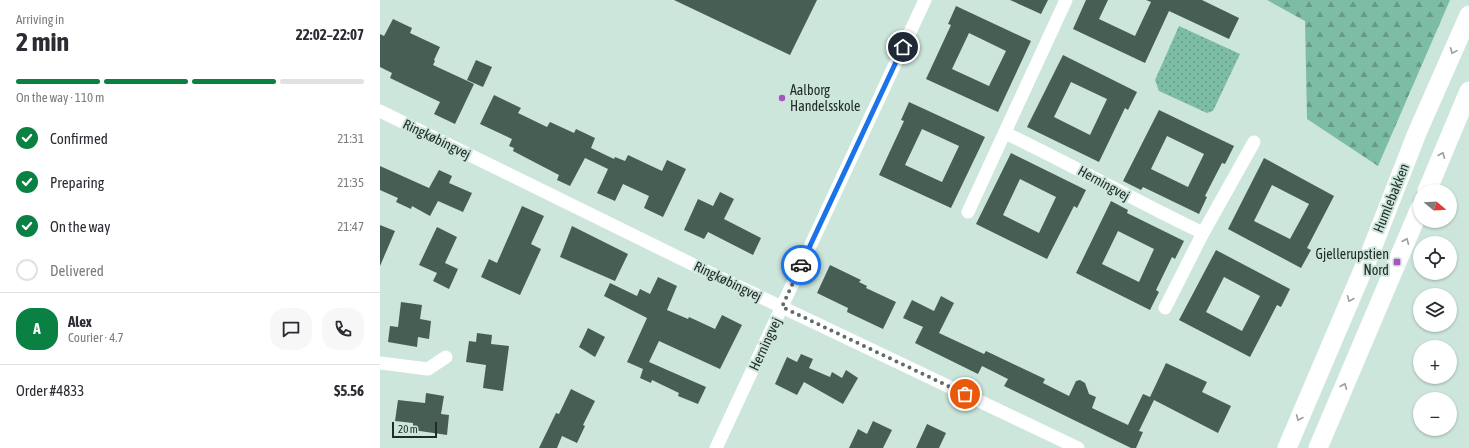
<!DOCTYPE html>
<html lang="en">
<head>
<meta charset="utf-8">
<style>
  :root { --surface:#fff; --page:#f7f7f7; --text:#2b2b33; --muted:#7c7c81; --line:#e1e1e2; --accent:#0b8043 }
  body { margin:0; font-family:"Asap Condensed",sans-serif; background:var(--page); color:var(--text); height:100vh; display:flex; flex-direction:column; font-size:15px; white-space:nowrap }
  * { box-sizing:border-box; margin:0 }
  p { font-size:13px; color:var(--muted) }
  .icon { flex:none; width:22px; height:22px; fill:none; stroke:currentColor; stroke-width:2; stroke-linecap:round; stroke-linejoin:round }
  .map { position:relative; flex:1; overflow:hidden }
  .side { display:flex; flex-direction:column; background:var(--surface); width:380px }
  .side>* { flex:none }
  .needle { width:26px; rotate:108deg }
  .buttons { position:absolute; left:1033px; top:184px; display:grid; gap:8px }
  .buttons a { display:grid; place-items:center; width:44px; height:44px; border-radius:50%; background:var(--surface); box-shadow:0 1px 3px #0004; font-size:20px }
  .scale { position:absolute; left:12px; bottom:10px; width:45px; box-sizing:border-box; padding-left:4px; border:2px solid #222c28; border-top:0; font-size:11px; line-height:14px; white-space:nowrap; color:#222c28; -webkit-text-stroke:3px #cce6db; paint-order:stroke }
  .pin { position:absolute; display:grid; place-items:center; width:34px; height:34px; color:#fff; margin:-17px; border:2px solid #fff; border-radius:50%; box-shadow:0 1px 4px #0007 }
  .courier { position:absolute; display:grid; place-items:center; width:40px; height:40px; margin:-20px; border:3px solid #1a73e8; border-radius:50%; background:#fff; color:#222; box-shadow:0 1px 5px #0007 }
  .overview em { font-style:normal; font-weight:700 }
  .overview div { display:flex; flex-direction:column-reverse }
  .overview { display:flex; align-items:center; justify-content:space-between; height:68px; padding:0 16px }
  h1 { font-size:26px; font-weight:700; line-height:30px }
  .bar { display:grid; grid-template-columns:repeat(4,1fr); gap:6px 4px; align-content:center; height:48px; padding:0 16px }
  .bar i { height:5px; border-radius:3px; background:var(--line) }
  .bar .on { background:var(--accent) }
  .bar p { grid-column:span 4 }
  .line { display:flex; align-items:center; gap:10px; padding:0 16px; border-top:1px solid var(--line) }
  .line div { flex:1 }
  .round { display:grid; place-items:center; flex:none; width:42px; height:42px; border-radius:16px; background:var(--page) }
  ol { padding:0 16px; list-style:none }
  li { display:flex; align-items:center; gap:12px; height:44px }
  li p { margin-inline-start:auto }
  li .icon { padding:4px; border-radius:50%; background:var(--accent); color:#fff; stroke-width:4 }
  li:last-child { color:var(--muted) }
  li i { width:22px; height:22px; border:2px solid var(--line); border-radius:50% }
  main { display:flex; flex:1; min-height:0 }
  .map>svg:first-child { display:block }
</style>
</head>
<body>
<main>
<section class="side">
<div class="overview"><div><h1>2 min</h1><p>Arriving in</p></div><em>22:02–22:07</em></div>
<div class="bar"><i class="on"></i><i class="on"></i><i class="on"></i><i></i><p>On the way · 110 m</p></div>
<ol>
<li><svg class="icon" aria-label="check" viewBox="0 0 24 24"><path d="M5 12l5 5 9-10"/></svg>Confirmed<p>21:31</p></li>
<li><svg class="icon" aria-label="check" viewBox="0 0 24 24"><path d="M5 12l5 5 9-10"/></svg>Preparing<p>21:35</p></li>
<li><svg class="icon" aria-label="check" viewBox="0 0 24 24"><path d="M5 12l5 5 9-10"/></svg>On the way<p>21:47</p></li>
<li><i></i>Delivered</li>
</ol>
<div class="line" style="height:72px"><b class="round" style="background:var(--accent);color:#fff">A</b><div><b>Alex</b><p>Courier · 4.7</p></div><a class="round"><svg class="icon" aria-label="chat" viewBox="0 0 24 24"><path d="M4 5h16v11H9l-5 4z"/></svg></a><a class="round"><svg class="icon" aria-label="phone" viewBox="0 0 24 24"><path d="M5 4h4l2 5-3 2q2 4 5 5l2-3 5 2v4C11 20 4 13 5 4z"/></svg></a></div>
<div class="line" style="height:52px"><div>Order #4833</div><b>$5.56</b></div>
</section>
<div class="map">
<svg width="1089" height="448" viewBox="0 0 1089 448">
  <defs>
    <pattern id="forest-firs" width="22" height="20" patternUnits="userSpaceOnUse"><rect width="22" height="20" fill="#7ebda5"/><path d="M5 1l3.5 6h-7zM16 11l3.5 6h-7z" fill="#679a86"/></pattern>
    <pattern id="park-dots" width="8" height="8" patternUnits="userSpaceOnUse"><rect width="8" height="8" fill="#7ebda5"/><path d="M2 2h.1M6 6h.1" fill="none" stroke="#679a86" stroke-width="1.8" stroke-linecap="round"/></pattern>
  </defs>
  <rect width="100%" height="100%" fill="#cce6db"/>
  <polygon fill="url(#forest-firs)" points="887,0 1070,0 998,166 927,119 925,21"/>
  <polygon fill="url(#park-dots)" points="799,26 860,54 833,111 827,113 779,91 775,80"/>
  <g fill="#475e55" fill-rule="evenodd">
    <polygon points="294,0 437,0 410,55"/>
    <polygon points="630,0 668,0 661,14"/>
    <polygon points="706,0 728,0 719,19 755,36 771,2 766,0 822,0 859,18 849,39 789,11 765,63 693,29"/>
    <path d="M576,6L651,41L618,112L546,79L571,25L568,24ZM589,33L626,51L609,86L572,69Z"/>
    <polygon points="13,19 32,28 30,33 60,47 54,60 55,61 53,65 94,84 75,124 54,114 60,102 10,78 12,73 0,67 0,34 4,36"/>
    <path d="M683,55L757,92L748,110L745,108L719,162L647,127ZM691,82L727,99L710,135L674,117Z"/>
    <polygon points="96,60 112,67 103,87 87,80"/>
    <polygon points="114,95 141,108 138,113 167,127 170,122 194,133 196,129 215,138 211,148 234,159 235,157 245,161 248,155 282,171 287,160 306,169 283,217 264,208 269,196 243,184 235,201 217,193 228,169 205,158 190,186 177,180 179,175 133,151 134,148 129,146 132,139 100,124"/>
    <path d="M529,102L605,137L571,208L499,175L524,121L521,120ZM542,129L579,146L562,182L525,165Z"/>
    <path d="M779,110L854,146L845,164L842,163L825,196L827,197L819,214L763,187L761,190L743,181ZM787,136L824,154L808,187L771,169Z"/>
    <path d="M631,153L706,190L697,208L694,206L667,259L596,224ZM640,179L676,197L659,233L623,215Z"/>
    <path d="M884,158L954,196L927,248L931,250L921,268L848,229ZM892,185L929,204L910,239L874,221Z"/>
    <polygon points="0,166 49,188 59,170 72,176 69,183 92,193 83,212 58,201 50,216 32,206 31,209 16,202 18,198 0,190"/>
    <polygon points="340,192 354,199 344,219 381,238 373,255 328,232 324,239 304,230 318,199 333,206"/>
    <path d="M731,201L748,210L747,213L804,241L795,259L792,257L776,290L779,292L770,310L696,273ZM738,231L774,249L759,282L722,264Z"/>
    <polygon points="142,206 164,216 151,244 161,249 140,295 101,277 109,259 117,263"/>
    <polygon points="0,225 15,231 0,266"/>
    <polygon points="192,226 248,254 235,281 180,257"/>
    <polygon points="57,227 77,237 65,263 78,269 69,289 53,281 57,273 39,265"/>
    <path d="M836,250L910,289L901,307L897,305L870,357L799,320ZM844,277L880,296L862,331L826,312Z"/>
    <polygon points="450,265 481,280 479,282 487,286 486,288 516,302 503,329 467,312 468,308 437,293"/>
    <polygon points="278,277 297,286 287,310 308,319 309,317 335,329 342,315 362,325 340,369 279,341 269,362 326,387 318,404 298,396 299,393 272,380 271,383 260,378 263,369 247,362 267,318 224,296 230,283 257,296 260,289 270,294"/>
    <polygon points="561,296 574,303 559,333 604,354 606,351 665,379 663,383 689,396 696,381 700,380 705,383 709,394 716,397 712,408 748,425 763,394 770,397 786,363 827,382 822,392 851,406 838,433 774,400 759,431 763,432 756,448 751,448 624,386 628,379 602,366 598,374 535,343 543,327 523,318 532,300 554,311"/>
    <polygon points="21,302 42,305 40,319 51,321 49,339 38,337 37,347 8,342 10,326 18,327"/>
    <polygon points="208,328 225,337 215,357 199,347"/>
    <polygon points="97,333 112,335 111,344 129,346 123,391 103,388 106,365 86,362 89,341 96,342"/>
    <polygon points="421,354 433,359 429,368 450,377 452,372 462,378 466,370 478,378 463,404 424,382 417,395 395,384 407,357 417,362"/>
    <polygon points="191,389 215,401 203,425 205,426 197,443 182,436 177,448 159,448 176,413 179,414"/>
    <polygon points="46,393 64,396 61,414 69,415 67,435 33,430 33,423 15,421 18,400 45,403"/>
    <polygon points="493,421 512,430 503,448 469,448 478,429 487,434"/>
    <polygon points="547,424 566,433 559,448 536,448"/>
  </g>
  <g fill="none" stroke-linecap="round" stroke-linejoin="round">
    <g stroke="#fff" stroke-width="13">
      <polyline points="0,111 324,270 698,448"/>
      <path d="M625,133C692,165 756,201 823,233"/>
      <polyline points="588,212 686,0"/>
      <polyline points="785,308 823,233 874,142"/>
      <polyline points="0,363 48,369 66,357"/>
      <polyline points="336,448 545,0"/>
    </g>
    <g stroke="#fff" stroke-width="19">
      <polyline points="1047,191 1089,91"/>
      <polyline points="907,448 991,251 1037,133 1089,15"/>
      <polyline points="938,448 1040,208"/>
    </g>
  </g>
  <defs><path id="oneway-chevron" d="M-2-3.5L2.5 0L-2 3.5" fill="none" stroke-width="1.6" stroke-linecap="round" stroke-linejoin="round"/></defs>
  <g stroke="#9ca09e">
    <use href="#oneway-chevron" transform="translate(1073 51) rotate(114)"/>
    <use href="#oneway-chevron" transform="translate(1062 155) rotate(-67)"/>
    <use href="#oneway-chevron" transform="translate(1026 241) rotate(-67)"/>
    <use href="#oneway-chevron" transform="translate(970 299) rotate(113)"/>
    <use href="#oneway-chevron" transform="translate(964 386) rotate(-67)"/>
    <use href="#oneway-chevron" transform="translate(919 418) rotate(113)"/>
  </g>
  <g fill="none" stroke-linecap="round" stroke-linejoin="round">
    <polyline stroke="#5e6d67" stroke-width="4" stroke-dasharray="0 7.2" points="421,265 402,307 585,394"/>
    <polyline stroke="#1a73e8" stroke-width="5" points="421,265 523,47"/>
  </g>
  <g fill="#ab54c1" stroke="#cce6db" stroke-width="1.5">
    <circle cx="402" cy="98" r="4"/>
    <rect x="1013" y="258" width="8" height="8" rx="2"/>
  </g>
  <g text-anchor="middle" stroke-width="4" stroke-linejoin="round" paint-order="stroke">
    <g font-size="14" fill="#222c28" stroke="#cce6db" text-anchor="start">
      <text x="410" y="95">Aalborg<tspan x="410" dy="16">Handelsskole</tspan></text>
      <text x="1009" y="259" text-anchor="end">Gjellerupstien<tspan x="1009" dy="16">Nord</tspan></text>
    </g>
    <g font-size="14" fill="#222c28" stroke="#cce6db">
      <text transform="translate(57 139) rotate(26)" y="5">Ringkøbingvej</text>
      <text transform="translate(724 183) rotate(29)" y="5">Herningvej</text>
      <text transform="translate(1011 198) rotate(-68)" y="5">Humlebakken</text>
      <text transform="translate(348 281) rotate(26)" y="5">Ringkøbingvej</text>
      <text transform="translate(385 344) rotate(-65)" y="5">Herningvej</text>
    </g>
  </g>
</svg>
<div class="buttons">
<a><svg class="needle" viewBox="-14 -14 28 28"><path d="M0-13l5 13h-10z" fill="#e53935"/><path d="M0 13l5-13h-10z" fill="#7c7c81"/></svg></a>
<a><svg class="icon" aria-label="locate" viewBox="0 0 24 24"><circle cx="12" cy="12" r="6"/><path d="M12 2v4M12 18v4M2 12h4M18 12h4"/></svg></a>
<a><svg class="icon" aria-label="layers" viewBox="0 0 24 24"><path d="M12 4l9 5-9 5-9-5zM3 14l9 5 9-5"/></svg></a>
<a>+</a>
<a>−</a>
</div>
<div class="scale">20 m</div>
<div class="pin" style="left:585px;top:394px;background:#ea580c"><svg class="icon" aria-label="bag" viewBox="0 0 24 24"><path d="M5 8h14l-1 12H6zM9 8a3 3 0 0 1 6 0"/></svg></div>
<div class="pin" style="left:523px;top:47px;background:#1f2937"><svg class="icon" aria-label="home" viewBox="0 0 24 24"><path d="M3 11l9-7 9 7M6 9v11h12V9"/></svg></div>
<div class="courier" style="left:421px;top:265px"><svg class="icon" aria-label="car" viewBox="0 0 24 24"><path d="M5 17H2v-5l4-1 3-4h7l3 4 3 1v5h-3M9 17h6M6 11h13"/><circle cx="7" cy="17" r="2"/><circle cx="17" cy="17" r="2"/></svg></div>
</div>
</main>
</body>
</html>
